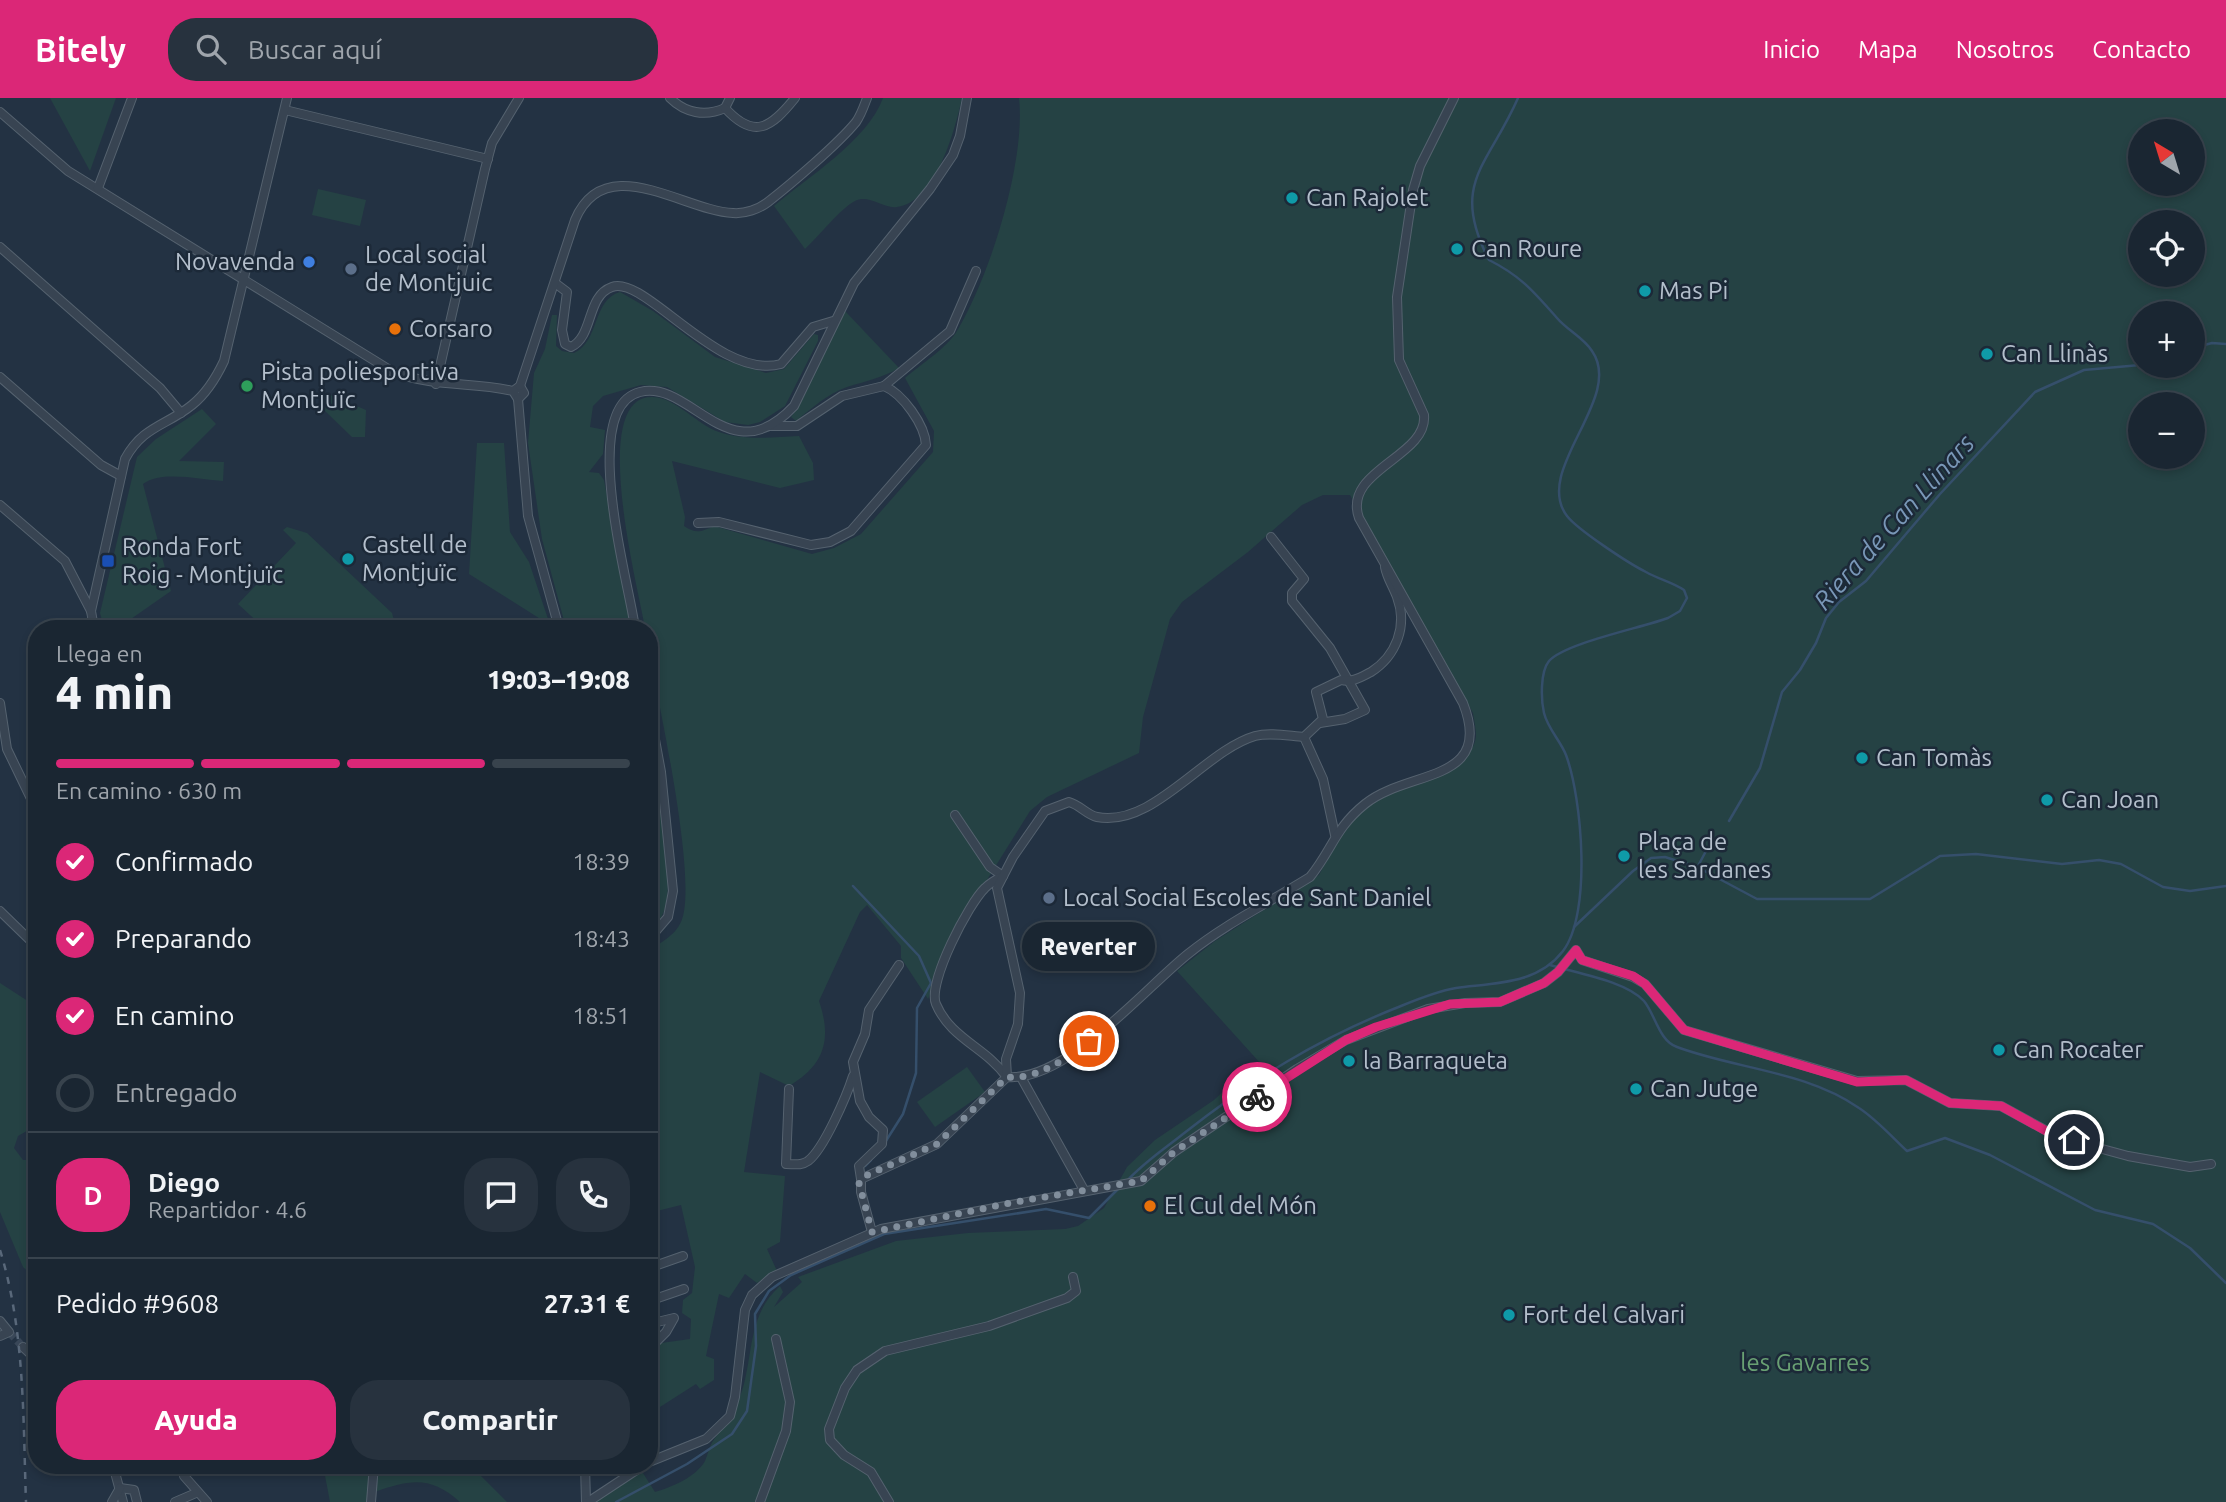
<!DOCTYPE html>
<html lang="es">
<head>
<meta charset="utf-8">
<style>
  :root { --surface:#1a2632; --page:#27323e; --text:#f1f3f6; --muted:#9fa5ac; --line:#38434d; --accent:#db2777 }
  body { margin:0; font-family:Ubuntu,sans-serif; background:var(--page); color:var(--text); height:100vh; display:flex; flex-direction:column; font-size:26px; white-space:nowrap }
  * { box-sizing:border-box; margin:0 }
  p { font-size:23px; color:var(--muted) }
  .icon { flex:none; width:38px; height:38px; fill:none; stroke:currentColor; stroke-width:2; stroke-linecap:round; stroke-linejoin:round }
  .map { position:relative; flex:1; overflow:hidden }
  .side { position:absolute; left:28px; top:522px; width:630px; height:854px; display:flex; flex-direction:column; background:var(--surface); border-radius:28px; box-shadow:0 4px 10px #0003,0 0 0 2px var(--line) }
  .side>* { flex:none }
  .needle { width:46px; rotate:322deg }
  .buttons { position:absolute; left:2128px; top:21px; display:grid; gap:14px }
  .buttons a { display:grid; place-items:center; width:77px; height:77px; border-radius:50%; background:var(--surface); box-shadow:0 4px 10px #0003,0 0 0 2px var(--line); font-size:35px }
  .pin { position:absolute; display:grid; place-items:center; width:60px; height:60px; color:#fff; margin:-30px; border:4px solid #fff; border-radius:50%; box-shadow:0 2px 7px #0007 }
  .courier { position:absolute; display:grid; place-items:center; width:70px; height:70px; margin:-35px; border:5px solid #db2777; border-radius:50%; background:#fff; color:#222; box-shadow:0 2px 9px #0007 }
  .bubble { position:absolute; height:49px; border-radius:24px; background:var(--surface); box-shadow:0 4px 10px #0003,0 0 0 2px var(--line); font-size:23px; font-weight:800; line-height:49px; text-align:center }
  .headline em { font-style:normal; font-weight:800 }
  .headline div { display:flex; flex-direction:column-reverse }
  .headline { display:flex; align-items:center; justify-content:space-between; height:119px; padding:0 28px }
  h1 { font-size:46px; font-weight:800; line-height:52px }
  .bar { display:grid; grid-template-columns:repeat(4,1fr); gap:10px 7px; align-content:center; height:84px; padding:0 28px }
  .bar i { height:9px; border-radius:5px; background:var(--line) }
  .bar .active { background:var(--accent) }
  .bar p { grid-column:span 4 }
  .line { display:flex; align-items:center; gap:18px; padding:0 28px; border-top:2px solid var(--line) }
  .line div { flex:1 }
  .round { display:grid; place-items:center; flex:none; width:74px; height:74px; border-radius:28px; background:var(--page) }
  ol { padding:0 28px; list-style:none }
  li { display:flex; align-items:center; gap:21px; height:77px }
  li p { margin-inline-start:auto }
  li .icon { padding:7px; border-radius:50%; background:var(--accent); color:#fff; stroke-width:4 }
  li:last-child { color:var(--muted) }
  li i { width:38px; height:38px; border:4px solid var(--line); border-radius:50% }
  .button { display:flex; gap:14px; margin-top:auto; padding:14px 28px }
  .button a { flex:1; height:80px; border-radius:28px; background:var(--accent); color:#fff; font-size:28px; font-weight:800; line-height:80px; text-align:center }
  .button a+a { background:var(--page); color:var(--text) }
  header { display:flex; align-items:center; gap:42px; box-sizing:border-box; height:98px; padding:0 35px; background:var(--accent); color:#fff }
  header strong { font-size:33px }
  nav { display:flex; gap:38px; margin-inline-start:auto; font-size:24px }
  .search { width:490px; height:63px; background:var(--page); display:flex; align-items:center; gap:18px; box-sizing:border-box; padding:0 24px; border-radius:28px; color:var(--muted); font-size:26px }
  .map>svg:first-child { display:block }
</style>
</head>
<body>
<header>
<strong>Bitely</strong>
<div class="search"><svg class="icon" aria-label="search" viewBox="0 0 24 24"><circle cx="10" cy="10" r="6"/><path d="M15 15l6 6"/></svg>Buscar aquí</div>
<nav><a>Inicio</a><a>Mapa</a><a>Nosotros</a><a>Contacto</a></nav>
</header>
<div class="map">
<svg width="2226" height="1404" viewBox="0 0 2226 1404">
  <rect width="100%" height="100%" fill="#233243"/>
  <g fill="#254244" fill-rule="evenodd">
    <polygon points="50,0 116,0 90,73"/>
    <path d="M883,0H962C955,32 936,104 897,109C883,111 869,96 855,103C841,110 818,139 805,151L774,108C808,79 868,42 883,0Z"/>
    <path d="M1019,0H2226V1404H595L641,1372L655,1394C672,1389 696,1379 705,1363C708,1356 709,1349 713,1343C726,1324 738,1309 744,1286C753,1250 750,1214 780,1188L783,1194L774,1209L802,1184L798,1179L896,1143L968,1135L1065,1131L1078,1128L1104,1110L1127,1069L1155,1042L1214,1002L1250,968L1261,966L1177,873L1215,843L1319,777L1342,734L1365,706L1424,679L1427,683C1445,678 1474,660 1476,638C1476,631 1474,622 1473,615L1350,397H1323L1302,407L1248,454L1182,504L1170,521L1143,619L1139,655L1047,699L1030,713L955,833L928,901L901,860V848L867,807L860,814L819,903C832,941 825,967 789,988L760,974L744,1074L785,1078L780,1144L767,1151L777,1173L757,1185L745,1176L729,1200L719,1196L706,1258L714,1261V1282L700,1291L696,1286L649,1316V1258L661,1245L690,1241L691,1221L682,1215L683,1202L692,1195L695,1169L681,1107L649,1115V852C661,845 675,837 681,824C699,785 658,603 649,553V530H645C639,493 587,296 653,299C677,300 697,327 719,334C744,343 773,339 799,338L813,365L814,382L780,390L672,363L685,419L684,428C696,436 701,434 714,428L812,456L834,450L861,436L933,354L934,333L905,280C921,266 947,250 957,233C990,178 1026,63 1019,0ZM2140,33H2193V86H2140ZM2140,124H2193V177H2140ZM2140,215H2193V268H2140ZM2140,306H2193V359H2140Z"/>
    <polygon points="318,91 366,102 360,128 312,117"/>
    <path d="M620,194L653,213L715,259L766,275L784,271L814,236L818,237V243L785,308L760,324L748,327L725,324L667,289L641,287L603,298L593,308L590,329L605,332L603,356L589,374L599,375L604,382L631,530H566L542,441L528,345L534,275L545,251L552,217H557L556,248L562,253L574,255C600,243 592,202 620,194Z"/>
    <path d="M845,213L899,270C882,280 866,283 847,289C827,296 812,310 796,323L791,319C816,288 819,244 845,213Z"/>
    <polygon points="328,296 366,312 365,339 352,339 324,312"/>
    <path d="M202,311L216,326L179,363L224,364L223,383C200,382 163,372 143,386L171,493L128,523L127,530H104L100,515L137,359L156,341Z"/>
    <polygon points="477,345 504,345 510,434 529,464 551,530 532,530 542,522 469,476"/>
    <polygon points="287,429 307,435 392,515 396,530 264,530 238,506 296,445 283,432"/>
    <path d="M649,637C657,678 674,766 666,806C664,817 658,825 649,833Z"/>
    <polygon points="0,885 37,909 37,930 30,938 37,945 37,1027 18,1038 14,1050 23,1062 37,1062 37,1182 23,1169 0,1114"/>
    <polygon points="967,969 985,994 935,1029 917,1004"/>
    <polygon points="323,1367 372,1367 368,1404 330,1404"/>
    <path d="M376,1367H438L442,1370L445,1367H470L507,1404H460C430,1377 410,1382 374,1394Z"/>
  </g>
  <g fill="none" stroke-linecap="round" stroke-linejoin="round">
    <g stroke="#354f6b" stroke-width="2.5">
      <polyline points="2193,250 2212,245 2226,246"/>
      <polyline points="1729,723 1760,670 1782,594 1800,572 1816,545 1826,520 1839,504 1866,483 1940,396 2035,294 2084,272 2140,267"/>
      <polyline points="1698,768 1706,753 1723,739"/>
      <polyline points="853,788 919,858 931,885 917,910 916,975 903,1016 884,1046"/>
      <polyline points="1574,829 1633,773 1651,760 1665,759 1697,769 1757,801 1870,801 1940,758 1976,756 2062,766 2099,762 2121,766 2163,789 2190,793 2226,788"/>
      <path d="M1550,867C1576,875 1626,883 1644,903C1655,916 1659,943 1677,949C1736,971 1806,973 1859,1010C1876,1021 1892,1039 1907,1053L1945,1040L1990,1057L2095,1112L2153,1126L2190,1150L2226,1185"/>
      <polyline points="865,1068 871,1062"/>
      <path d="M1126,1084C1143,1065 1163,1052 1183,1036C1253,981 1317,941 1401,908C1418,901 1438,893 1456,890C1493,885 1537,887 1563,853C1592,815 1582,700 1566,657C1560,642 1548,631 1544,615C1541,602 1540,574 1549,563C1565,545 1641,530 1668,520L1680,513L1687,500L1684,492C1672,484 1658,481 1646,474C1628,465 1578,432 1567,418C1532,372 1625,300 1592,253C1584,240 1567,232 1557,220C1534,194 1521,178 1489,162C1449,85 1489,67 1518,0"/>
      <polyline points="616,1404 687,1366 732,1336 747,1313 756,1248 755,1216 769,1193 791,1177 884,1136 1046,1111 1089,1120 1121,1088"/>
    </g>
    <polyline stroke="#394758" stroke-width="8" stroke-dasharray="8 4" stroke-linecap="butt" points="9,1234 23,1249"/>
    <defs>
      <g id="street">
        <path d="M670,0C685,15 705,19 725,10L730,0"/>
        <path d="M725,10C754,42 771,30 795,0"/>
        <polyline points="285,12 488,61"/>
        <path d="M0,14L68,73L393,274C437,290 471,283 513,293L518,301L524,295L520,288L513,293"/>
        <polyline points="98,90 132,0"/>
        <polyline points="0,149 160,290 181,315"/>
        <path d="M555,185L567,194L562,232L565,246L571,249C594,238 586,198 612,189C644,176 719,283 781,266L813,229L833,223"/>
        <polyline points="0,279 101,367 121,378"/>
        <polyline points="436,286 485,71 492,45 519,0"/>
        <path d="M520,288L575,122C605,51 684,113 733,115C745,116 759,111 768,104C791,86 838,46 856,24C861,17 864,8 867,0"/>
        <polyline points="518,301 528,418 559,530"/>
        <polyline points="770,328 797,328 842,298 884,288 950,233 976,173"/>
        <polyline points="0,407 65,463 91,513"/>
        <path d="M698,425L719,424L811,447L830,444L851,433L926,347C925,327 903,296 884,288"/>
        <polyline points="1271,439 1304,481 1292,495 1292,503 1330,550 1365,612 1345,621 1320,625"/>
        <path d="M94,530L91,513L125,361C143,328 166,328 192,307C207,295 216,280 224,263L287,0"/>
        <path d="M635,530C629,485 578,309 640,294C691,281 729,378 794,308L854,185L930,91L953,57L960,38L967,0"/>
        <polyline points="0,605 7,651 37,713"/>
        <polyline points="649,609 661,674 673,793 668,819 649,841"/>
        <path d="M1304,639L1323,621L1316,594L1341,582C1352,585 1361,579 1371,574C1396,558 1408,528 1397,499C1393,488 1387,480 1385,469"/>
        <polyline points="1304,639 1323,681 1335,737"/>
        <polyline points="955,717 990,769 1003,778"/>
        <path d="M1003,778C997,781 990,785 985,790C969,805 927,885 936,906C950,940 986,950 1006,978"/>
        <polyline points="0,813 37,849"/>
        <path d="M1007,979C1066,984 1144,891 1188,856C1225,826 1270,804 1310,779C1332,752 1335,730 1365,706C1408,671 1495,686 1463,605L1359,420C1342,372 1428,359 1424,317L1399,262L1397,199L1413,92L1420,68L1454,0"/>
        <polyline points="1022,981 1084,1092"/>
        <path d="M789,991L786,1066C794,1066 801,1068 808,1063C824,1051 847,997 853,978"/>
        <polyline points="861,1081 859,1068 882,1046 883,1032 869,1019 860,1003 853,964 865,936 869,912 899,867"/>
        <path d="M872,1134L861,1094V1081L937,1046L1007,979L1006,961L1018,926L1020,895L997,790L1013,759L1045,713L1069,704C1080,707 1087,717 1097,719C1153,730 1204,653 1255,638C1270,634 1289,638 1304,639"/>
        <polyline points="649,1170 683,1158"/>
        <polyline points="649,1203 684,1191"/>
        <polyline points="0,1223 9,1234 0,1238"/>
        <polyline points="649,1226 674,1220 666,1234 649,1251"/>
        <polyline points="23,1249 37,1262"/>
        <polyline points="649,1364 706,1341 730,1318 735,1299 745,1212 752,1197 772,1179 881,1131 1141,1083 1174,1054 1297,971 1346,942 1428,911 1465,905 1500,904 1544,885 1558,874 1576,852 1582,862 1633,879 1645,886 1684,932 1857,983 1906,982 1950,1005 2001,1008 2058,1039 2128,1058 2190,1069 2211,1066"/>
        <polyline points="113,1367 123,1404"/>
        <polyline points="524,1367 549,1367"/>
        <polyline points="585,1367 586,1404"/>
        <polyline points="184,1378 207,1404"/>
        <polyline points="120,1390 134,1392 137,1404"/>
        <polyline points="112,1404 120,1390"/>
        <polyline points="175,1404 196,1395"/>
        <polyline points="371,1404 374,1367"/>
        <polyline points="588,1404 644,1367"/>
        <polyline points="760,1404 786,1333 790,1304 776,1241"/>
        <polyline points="889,1404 871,1374 844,1357 830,1342 829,1331 845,1290 857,1272 885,1253 989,1228 1067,1200 1076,1193 1073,1179"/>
      </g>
    </defs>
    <use href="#street" stroke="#55626f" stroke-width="10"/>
    <use href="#street" stroke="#384452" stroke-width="8"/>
    <path stroke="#59687a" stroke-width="2.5" stroke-dasharray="7 7" stroke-linecap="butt" d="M0,1152C25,1233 23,1320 26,1404"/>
  </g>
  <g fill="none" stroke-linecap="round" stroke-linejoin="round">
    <path stroke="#818e9c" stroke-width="7" stroke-dasharray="0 12.6" d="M1089,943C1066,961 1036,982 1007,979L937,1046L863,1079L859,1085L872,1134L1015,1104L1141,1083L1174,1054L1257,999"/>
    <polyline stroke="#db2777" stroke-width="9" points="1257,999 1346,942 1376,929 1450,906 1500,904 1544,885 1558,874 1576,852 1582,862 1633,878 1645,886 1684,932 1857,984 1906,982 1950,1005 2001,1008 2048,1034 2074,1042"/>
  </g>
  <g fill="#0f9aa8" stroke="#1c2938" stroke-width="2.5">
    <circle cx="1292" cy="100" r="7"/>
    <circle cx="1457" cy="151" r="7"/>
    <circle cx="1645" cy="193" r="7"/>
    <circle cx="1987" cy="256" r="7"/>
    <circle cx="348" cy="461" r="7"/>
    <circle cx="1862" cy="660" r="7"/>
    <circle cx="2047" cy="702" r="7"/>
    <circle cx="1624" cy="758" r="7"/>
    <circle cx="1999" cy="952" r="7"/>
    <circle cx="1349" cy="963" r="7"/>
    <circle cx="1636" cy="991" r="7"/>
    <circle cx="1509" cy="1217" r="7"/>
  </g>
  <circle fill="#3f7fe0" stroke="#1c2938" stroke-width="2.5" cx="309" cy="164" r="7"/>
  <g fill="#5c6f8a" stroke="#1c2938" stroke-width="2.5">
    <circle cx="351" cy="171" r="7"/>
    <circle cx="1049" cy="800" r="7"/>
  </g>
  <g fill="#e8710a" stroke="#1c2938" stroke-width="2.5">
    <circle cx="395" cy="231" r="7"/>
    <circle cx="1150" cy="1108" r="7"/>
  </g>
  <circle fill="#2e9e5b" stroke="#1c2938" stroke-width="2.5" cx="247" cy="288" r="7"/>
  <rect fill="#1a4fb4" stroke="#1c2938" stroke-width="2.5" x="101" y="456" width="14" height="14" rx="3.5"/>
  <g text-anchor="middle" stroke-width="5" stroke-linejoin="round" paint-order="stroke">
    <g font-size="24" fill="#b4bfcc" stroke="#1c2938" text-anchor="start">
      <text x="1306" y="108">Can Rajolet</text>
      <text x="1471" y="159">Can Roure</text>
      <text x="365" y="165">Local social<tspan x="365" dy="28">de Montjuic</tspan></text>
      <text x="295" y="172" text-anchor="end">Novavenda</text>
      <text x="1659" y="201">Mas Pi</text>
      <text x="409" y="239">Corsaro</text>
      <text x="2001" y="264">Can Llinàs</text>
      <text x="261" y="282">Pista poliesportiva<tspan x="261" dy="28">Montjuïc</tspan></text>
      <text x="362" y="455">Castell de<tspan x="362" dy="28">Montjuïc</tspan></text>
      <text x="122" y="457">Ronda Fort<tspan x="122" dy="28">Roig - Montjuïc</tspan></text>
      <text x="1876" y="668">Can Tomàs</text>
      <text x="2061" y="710">Can Joan</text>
      <text x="1638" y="752">Plaça de<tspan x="1638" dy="28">les Sardanes</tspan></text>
      <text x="1063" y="808">Local Social Escoles de Sant Daniel</text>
      <text x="2013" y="960">Can Rocater</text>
      <text x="1363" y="971">la Barraqueta</text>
      <text x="1650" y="999">Can Jutge</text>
      <text x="1164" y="1116">El Cul del Món</text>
      <text x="1523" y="1225">Fort del Calvari</text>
    </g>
    <g font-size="24" fill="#69a073" stroke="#1c2938">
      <text x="1805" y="1273">les Gavarres</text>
    </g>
    <g font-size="26" font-style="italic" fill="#7997b7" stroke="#1c2938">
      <text transform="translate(1894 424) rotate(-48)" y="9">Riera de Can Llinars</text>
    </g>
  </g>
</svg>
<div class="buttons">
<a><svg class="needle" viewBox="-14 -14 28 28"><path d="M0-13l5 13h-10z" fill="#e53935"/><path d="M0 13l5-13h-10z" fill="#9fa5ac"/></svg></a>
<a><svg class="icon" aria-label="locate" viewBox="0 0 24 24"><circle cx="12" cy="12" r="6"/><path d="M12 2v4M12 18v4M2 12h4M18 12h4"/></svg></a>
<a>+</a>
<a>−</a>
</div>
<div class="pin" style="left:1089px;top:943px;background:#ea580c"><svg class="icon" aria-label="bag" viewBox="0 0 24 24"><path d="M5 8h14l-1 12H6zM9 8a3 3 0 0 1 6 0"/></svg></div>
<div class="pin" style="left:2074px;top:1042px;background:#1f2937"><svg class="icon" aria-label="home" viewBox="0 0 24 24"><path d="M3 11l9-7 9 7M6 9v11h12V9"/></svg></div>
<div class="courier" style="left:1257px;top:999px"><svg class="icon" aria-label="bike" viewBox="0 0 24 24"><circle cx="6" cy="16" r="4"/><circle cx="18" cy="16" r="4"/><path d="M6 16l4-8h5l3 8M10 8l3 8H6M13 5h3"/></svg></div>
<div class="bubble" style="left:1022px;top:824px;width:133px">Reverter</div>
<section class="side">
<div class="headline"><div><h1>4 min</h1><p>Llega en</p></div><em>19:03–19:08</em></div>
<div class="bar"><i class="active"></i><i class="active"></i><i class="active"></i><i></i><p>En camino · 630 m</p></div>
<ol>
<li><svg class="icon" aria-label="check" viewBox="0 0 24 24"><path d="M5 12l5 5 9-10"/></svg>Confirmado<p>18:39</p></li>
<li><svg class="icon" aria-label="check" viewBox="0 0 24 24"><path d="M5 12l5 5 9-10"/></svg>Preparando<p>18:43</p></li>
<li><svg class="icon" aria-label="check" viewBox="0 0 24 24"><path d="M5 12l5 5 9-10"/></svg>En camino<p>18:51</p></li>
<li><i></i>Entregado</li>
</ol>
<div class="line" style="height:126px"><b class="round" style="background:var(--accent);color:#fff">D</b><div><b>Diego</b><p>Repartidor · 4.6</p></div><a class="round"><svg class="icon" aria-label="chat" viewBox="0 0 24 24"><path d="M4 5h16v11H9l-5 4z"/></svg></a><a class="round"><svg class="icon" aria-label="phone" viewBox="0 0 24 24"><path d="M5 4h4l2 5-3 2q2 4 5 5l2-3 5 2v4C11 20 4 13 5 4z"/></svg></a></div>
<div class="line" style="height:91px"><div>Pedido #9608</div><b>27.31 €</b></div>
<div class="button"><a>Ayuda</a><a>Compartir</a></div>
</section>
</div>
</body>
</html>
